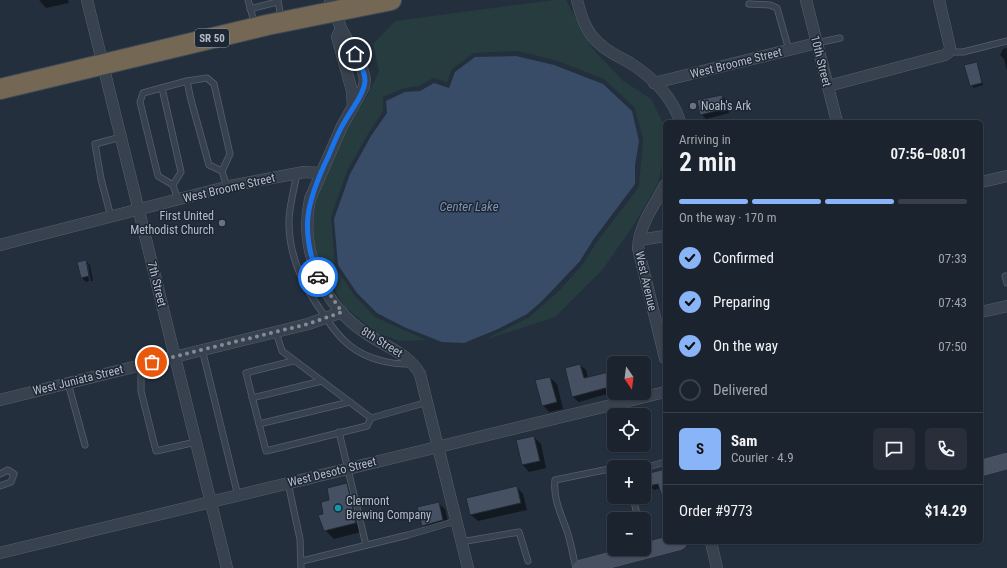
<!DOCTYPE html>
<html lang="en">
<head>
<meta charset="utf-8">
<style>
  :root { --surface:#1b232e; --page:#282f3a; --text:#f1f3f6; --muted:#a0a4aa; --line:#39404a; --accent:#8ab4f8 }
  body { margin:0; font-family:"Roboto Condensed",sans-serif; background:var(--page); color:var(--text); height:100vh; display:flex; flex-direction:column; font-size:15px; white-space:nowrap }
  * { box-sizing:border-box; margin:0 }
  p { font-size:13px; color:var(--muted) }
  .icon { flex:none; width:22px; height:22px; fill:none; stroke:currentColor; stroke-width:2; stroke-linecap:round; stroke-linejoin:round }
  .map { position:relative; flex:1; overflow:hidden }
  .side { position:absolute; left:663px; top:120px; width:320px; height:424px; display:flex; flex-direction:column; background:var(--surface); border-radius:6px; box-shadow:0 1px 3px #0004,0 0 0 1px var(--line) }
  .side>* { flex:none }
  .needle { width:26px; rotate:166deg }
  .tools { position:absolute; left:607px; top:356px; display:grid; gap:8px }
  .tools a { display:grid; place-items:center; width:44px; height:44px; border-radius:6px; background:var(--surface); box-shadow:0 1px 3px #0004,0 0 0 1px var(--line); font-size:20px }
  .pin { position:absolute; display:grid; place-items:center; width:34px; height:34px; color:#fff; margin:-17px; border:2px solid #fff; border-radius:50%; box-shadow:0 1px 4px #0007 }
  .courier { position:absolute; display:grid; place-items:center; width:40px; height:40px; margin:-20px; border:3px solid #1a73e8; border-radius:50%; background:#fff; color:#222; box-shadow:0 1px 5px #0007 }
  .overview em { font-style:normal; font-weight:600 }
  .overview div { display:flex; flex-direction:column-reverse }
  .overview { display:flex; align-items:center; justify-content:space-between; height:68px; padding:0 16px }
  h1 { font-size:26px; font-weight:600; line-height:30px }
  .bar { display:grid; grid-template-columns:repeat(4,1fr); gap:6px 4px; align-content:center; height:48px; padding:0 16px }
  .bar i { height:5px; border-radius:3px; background:var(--line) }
  .bar .selected { background:var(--accent) }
  .bar p { grid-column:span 4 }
  .line { display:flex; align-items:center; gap:10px; padding:0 16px; border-top:1px solid var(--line) }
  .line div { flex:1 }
  .round { display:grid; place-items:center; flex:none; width:42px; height:42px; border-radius:6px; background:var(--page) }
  ol { padding:0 16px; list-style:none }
  li { display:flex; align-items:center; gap:12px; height:44px }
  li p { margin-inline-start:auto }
  li .icon { padding:4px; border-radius:50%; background:var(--accent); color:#111; stroke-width:4 }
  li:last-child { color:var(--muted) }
  li i { width:22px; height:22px; border:2px solid var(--line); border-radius:50% }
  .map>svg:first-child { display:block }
</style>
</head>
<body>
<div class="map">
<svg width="1007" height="568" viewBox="0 0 1007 568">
  <rect width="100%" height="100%" fill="#242f3e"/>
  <polygon fill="#263c3f" points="554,0 566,0 592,48 622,80 651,99 663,123 665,142 665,152 658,183 635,223 603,269 555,317 484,340 528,318 560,290 583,264 596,243 639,187 643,140 635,108 604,79 555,60 517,51 474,53 452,69 447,82 433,78 419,86 404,88 383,97 383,111 368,134 347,171 331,217 335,266 354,295 375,317 426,340 399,341 375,332 343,305 315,253 312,230 315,201 346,129 369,93 379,71 373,44 395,21"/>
  <polygon fill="#394c67" points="516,56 554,65 603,84 632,111 639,141 635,165 635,184 593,240 580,261 542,301 527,314 498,329 464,343 442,342 404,327 377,313 357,293 338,265 334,219 350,174 371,136 387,113 386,101 405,92 420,91 434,83 449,88 455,72 475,57"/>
  <g fill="#0007">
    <polygon points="39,0 68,0 69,3 46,8"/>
    <polygon points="1007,48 1007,71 1004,59 1000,55 1003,49"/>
    <polygon points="976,63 983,85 973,88 966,66"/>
    <polygon points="722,96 726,100 729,113 706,119 701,114"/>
    <polygon points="85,261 90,265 93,281 91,281 88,264 86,264 89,281 86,282 82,278 78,262"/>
    <polygon points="580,365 586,370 588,378 609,373 614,378 614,392 579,402 573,397 566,368"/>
    <polygon points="550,378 557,384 563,409 549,412 543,405"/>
    <polygon points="534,437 541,444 546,468 529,472 523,465 517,441"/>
    <polygon points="665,470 665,504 661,488 654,490 650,486"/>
    <polygon points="346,484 355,493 365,531 334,539 325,530 324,514"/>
    <polygon points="517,487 523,494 527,510 478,521 471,515 467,499"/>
    <polygon points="438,503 445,509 449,527 429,532 423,525"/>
  </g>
  <g fill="#455162" stroke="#1f2835">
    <polygon points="977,62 982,83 970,86 964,65"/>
    <polygon points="722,95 725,109 700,115 697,100"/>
    <polygon points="86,260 89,276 81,278 77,262"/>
    <polygon points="580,364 584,378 609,372 613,386 572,397 565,368"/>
    <polygon points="550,377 557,402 542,406 535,380"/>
    <polygon points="534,436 540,461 522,465 516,440"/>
    <polygon points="665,469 665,499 663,500 658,484 649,486 646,474"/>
    <polygon points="347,483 356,523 324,531 318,515 323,514 321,502 329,500 327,488"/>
    <polygon points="517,486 521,503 470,515 466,498"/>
    <polygon points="439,502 443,520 422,526 417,507"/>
  </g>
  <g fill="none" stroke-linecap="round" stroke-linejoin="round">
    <defs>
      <g id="lane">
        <polyline points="248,0 255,25"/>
        <polyline points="278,0 281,19"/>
        <polyline points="749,4 770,5 777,8 789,50"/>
        <polyline points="250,9 277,2"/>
        <polyline points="817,43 840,38"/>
        <polyline points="949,52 963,52 1007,41"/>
        <polyline points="187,81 191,100 209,165 222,171"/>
        <polyline points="162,88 181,172 173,185"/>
        <path d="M297,174C294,188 290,204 289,219C288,255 303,286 324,315C331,326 339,337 349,345C366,359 391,365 413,364"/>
        <polyline points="178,200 173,185 158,176 140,102 143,93 187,81 207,78 214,84 230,154 222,171 227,187"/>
        <polyline points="111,217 101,179 95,144 121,137"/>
        <polyline points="1007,276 1005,276 1007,283"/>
        <polyline points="276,332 282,351 371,418 428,402"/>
        <polyline points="202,349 238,496"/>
        <polyline points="293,361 246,373 266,451 367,426 371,418"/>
        <polyline points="141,365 141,391 156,451 196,442"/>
        <polyline points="68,383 85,445"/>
        <polyline points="252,398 322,381"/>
        <polyline points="259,424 350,402"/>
        <polyline points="339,432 366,545"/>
        <polyline points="644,468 665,462"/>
        <polyline points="0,474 8,470 14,474 11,482 0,486"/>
        <polyline points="288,483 300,539 301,568"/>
        <polyline points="633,497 638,519"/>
        <polyline points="461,542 519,532 528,561"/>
        <polyline points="302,561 408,535 456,521"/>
        <path d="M576,568C573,556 571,543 567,531C561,514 553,499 555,480L614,468"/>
      </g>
      <g id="street">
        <polyline points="87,0 227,568"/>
        <path d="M330,0L341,28L362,68L365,79L364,87L342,126L310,199C299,250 323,306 367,334C386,347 408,353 420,374L468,568"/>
        <path d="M577,0C580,13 584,26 592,36C602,49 616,55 630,63C651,76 673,97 680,122"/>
        <polyline points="806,0 837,122"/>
        <polyline points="341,28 337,37 352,91 353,107"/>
        <polyline points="654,83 817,43"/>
        <polyline points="828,86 945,55 949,52 950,47 939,0"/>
        <polyline points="981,182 1007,176"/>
        <path d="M665,185C655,204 639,225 638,248L665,358"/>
        <polyline points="639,240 665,236"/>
        <polyline points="0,245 230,186 304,172 320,173"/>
        <polyline points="981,312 1007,306"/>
        <polyline points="0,400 308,324 342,312"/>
        <polyline points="711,542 717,568"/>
        <polyline points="0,553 665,392"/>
      </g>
      <g id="secondary">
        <polyline points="981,468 1007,461"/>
        <polyline points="580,568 679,542"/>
      </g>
      <polyline id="highway" points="0,89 267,25 391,0"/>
    </defs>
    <use href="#lane" stroke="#565f6c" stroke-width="7"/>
    <use href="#street" stroke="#565f6c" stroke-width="12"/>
    <use href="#secondary" stroke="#565f6c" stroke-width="16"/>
    <use href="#highway" stroke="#434c59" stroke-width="22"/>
    <use href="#lane" stroke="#38414e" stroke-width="5.5"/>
    <use href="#street" stroke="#38414e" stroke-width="11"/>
    <use href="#secondary" stroke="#465061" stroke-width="15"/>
    <use href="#highway" stroke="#746855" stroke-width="20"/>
  </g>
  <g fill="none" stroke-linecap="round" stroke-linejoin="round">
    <polyline stroke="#828b98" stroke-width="4" stroke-dasharray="0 7.2" points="152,362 308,324 342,312 318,277"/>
    <path stroke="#1a73e8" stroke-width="5" d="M318,277C300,229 306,203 328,157C333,145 338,132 345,121C351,110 365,93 365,80C365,71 359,62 355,54"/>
  </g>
  <g fill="#6b7280" stroke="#1d2633" stroke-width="1.5">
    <circle cx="693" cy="106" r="4"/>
    <circle cx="222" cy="223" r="4"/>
  </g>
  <circle fill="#0f9aa8" stroke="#1d2633" stroke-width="1.5" cx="338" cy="508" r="4"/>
  <g text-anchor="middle" stroke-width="3" stroke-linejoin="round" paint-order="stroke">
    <rect fill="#1d2633" stroke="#878f9c" stroke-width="1" x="195" y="29" width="34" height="18" rx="3"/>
    <g font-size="11" font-weight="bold" fill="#b4bcc9">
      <text x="212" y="42">SR 50</text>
    </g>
    <g font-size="12" fill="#b4bcc9" stroke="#1d2633">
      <text transform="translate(821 61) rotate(76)" y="4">10th Street</text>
      <text transform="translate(736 63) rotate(-14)" y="4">West Broome Street</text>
      <text transform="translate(229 188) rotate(-13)" y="4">West Broome Street</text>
      <text transform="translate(646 281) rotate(77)" y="4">West Avenue</text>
      <text transform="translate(157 284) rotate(76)" y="4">7th Street</text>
      <text transform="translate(382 342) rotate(32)" y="4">8th Street</text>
      <text transform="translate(78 380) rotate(-14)" y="4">West Juniata Street</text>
      <text transform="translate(332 472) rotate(-14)" y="4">West Desoto Street</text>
    </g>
    <g font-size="12" fill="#b4bcc9" stroke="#1d2633" text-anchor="start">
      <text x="701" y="110">Noah's Ark</text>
      <text x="214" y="220" text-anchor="end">First United<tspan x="214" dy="14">Methodist Church</tspan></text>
      <text x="346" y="505">Clermont<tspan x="346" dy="14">Brewing Company</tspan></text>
    </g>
    <g font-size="13" font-style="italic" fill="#7c92b1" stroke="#1d2633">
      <text x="469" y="211">Center Lake</text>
    </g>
  </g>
</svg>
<div class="tools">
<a><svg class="needle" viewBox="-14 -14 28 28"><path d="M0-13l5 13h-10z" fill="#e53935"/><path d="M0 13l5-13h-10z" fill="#a0a4aa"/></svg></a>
<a><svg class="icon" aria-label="locate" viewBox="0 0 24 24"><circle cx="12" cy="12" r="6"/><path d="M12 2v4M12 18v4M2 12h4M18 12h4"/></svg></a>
<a>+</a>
<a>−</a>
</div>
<div class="pin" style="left:152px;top:362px;background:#ea580c"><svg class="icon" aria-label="bag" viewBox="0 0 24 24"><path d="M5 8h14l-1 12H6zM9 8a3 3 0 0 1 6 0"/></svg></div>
<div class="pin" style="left:355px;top:54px;background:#1f2937"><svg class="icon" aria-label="home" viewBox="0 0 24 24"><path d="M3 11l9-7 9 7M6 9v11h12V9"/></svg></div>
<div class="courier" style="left:318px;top:277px"><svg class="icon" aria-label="car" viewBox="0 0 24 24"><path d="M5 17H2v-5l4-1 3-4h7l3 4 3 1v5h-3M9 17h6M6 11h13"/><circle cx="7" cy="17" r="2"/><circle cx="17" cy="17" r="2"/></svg></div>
<section class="side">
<div class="overview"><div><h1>2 min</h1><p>Arriving in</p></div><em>07:56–08:01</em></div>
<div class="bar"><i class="selected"></i><i class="selected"></i><i class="selected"></i><i></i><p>On the way · 170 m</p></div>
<ol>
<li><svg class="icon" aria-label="check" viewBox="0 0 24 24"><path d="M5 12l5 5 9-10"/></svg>Confirmed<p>07:33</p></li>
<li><svg class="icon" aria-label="check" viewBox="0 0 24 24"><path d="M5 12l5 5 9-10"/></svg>Preparing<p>07:43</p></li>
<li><svg class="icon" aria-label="check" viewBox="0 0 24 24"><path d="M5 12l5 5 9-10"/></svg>On the way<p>07:50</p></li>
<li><i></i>Delivered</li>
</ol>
<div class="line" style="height:72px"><b class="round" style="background:var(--accent);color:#111">S</b><div><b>Sam</b><p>Courier · 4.9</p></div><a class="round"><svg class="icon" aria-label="chat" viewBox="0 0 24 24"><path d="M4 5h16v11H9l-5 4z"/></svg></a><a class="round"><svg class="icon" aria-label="phone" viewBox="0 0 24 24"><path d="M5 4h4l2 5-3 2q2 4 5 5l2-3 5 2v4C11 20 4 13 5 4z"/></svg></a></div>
<div class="line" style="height:52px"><div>Order #9773</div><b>$14.29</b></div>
</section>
</div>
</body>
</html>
